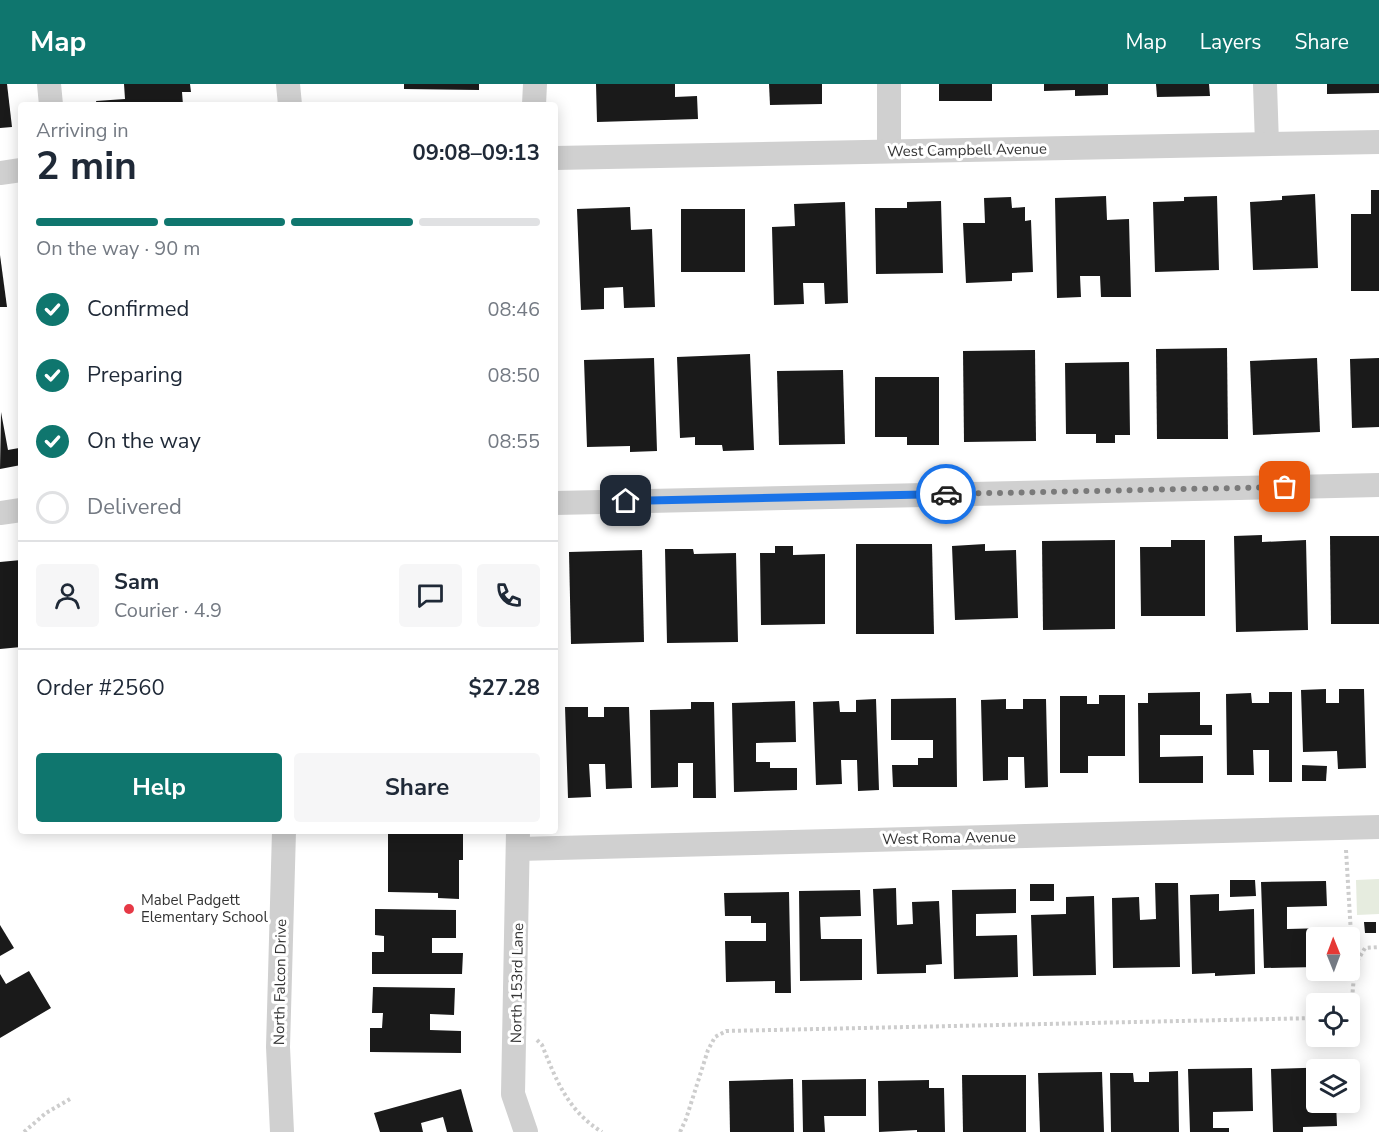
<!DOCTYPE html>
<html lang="en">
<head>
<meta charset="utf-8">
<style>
  :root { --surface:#fff; --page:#f6f6f7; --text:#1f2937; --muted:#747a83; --line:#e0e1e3; --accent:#0f766e }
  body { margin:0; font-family:"Nunito Sans",sans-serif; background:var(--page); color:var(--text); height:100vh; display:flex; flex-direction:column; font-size:22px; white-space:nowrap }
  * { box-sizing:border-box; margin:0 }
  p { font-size:20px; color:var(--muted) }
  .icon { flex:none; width:33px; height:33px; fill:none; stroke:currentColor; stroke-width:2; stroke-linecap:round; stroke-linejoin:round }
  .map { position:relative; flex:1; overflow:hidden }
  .drawer { position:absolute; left:18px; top:18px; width:540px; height:732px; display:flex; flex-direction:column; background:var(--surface); border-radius:6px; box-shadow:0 3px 15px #0003 }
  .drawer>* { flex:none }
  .needle { width:39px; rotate:359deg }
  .tools { position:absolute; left:1306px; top:843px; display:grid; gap:12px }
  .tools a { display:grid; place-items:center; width:54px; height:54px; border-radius:6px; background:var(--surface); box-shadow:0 3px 15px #0003; font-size:30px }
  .pin { position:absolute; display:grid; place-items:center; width:51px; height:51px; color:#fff; margin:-26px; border-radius:12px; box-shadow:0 3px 9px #0006 }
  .courier { position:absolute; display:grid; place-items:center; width:60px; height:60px; margin:-30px; border:4px solid #1a73e8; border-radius:50%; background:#fff; color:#222; box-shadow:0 2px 8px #0007 }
  .summary em { font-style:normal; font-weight:700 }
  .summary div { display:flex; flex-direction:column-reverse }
  .summary { display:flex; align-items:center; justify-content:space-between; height:102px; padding:0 18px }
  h1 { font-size:39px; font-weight:700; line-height:45px }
  .bar { display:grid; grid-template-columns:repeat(4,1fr); gap:9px 6px; align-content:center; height:72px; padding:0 18px }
  .bar i { height:8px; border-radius:4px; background:var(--line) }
  .bar .active { background:var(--accent) }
  .bar p { grid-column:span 4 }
  .line { display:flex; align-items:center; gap:15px; padding:0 18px; border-top:2px solid var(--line) }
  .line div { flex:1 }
  .round { display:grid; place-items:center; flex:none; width:63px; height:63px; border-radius:6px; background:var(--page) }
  ol { padding:0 18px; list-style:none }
  li { display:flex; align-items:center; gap:18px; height:66px }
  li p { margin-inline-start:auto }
  li .icon { padding:6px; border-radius:50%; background:var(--accent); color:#fff; stroke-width:4 }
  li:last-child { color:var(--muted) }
  li i { width:33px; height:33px; border:3px solid var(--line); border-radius:50% }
  .cta { display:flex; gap:12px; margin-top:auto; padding:12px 18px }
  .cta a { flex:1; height:69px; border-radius:6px; background:var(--accent); color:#fff; font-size:24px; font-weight:700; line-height:69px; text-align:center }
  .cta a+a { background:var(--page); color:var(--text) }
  header { display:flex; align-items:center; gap:36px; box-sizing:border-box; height:84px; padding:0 30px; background:var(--accent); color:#fff }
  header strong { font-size:28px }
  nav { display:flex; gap:33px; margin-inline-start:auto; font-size:21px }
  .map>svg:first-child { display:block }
</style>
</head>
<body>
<header>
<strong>Map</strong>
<nav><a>Map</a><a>Layers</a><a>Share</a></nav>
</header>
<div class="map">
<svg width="1379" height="1048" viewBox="0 0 1379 1048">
  <rect width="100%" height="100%" fill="#fff"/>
  <polygon fill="#e6ecdf" points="1379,795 1379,830 1357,831 1356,796"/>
  <g fill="#1a1a1a">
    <polygon points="0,0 7,0 12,43 0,44"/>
    <polygon points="124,0 190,0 191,8 182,8 183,21 97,21 96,17 125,15"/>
    <polygon points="404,0 479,0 479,6 404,5"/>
    <polygon points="596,0 675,0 675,13 697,12 698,35 597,38"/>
    <polygon points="769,0 822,0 822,20 770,21"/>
    <rect x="939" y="0" width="53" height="17"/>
    <polygon points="1044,0 1108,0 1108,11 1075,12 1075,6 1044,7"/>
    <polygon points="1156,0 1209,0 1210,12 1157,13"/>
    <polygon points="1327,0 1379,0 1379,9 1327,10"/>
    <polygon points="1371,106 1379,106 1379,207 1351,207 1351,130 1371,130"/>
    <polygon points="1315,110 1318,184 1253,186 1250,118 1282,116 1282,112"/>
    <polygon points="1106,112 1107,136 1129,135 1131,213 1101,213 1100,192 1080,192 1081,213 1057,214 1055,114"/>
    <polygon points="1217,112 1219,186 1155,188 1153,118 1184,117 1184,113"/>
    <polygon points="1011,113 1012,124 1025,123 1025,137 1031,136 1033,188 1012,189 1012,197 966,199 963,139 985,139 984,114"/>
    <polygon points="941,117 943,189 876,190 875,124 907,124 907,118"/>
    <polygon points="845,118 848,219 825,220 824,199 803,199 804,220 774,221 772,143 795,142 794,120"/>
    <polygon points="630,123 631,146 652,145 655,223 624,224 623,203 604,204 604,225 581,226 577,125"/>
    <rect x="681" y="125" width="64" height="63"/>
    <polygon points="0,171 7,223 0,223"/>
    <polygon points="1227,264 1228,355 1157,355 1156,265"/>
    <polygon points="1035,266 1036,357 964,358 963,267"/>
    <polygon points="750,270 754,366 723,367 722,361 695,361 695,353 680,354 677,273"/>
    <polygon points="654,274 657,367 630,368 630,362 587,363 584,276"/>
    <polygon points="1317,274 1320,348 1253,351 1250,277"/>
    <polygon points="1379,274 1379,343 1352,344 1350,275"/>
    <polygon points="1129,278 1130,351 1115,351 1115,359 1096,359 1096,350 1066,350 1065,279"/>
    <polygon points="843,286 845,360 779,361 777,287"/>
    <polygon points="875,293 939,293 939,361 907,361 907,353 875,353"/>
    <polygon points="1,328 8,366 19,364 21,381 0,385"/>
    <polygon points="1262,451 1262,458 1306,456 1308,546 1236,548 1234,452"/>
    <polygon points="1330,452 1379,452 1379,540 1331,540"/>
    <polygon points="1115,456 1115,545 1043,546 1042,457"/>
    <polygon points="1171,456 1205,456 1205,532 1141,532 1140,463 1171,463"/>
    <polygon points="856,460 932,460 934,550 856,550"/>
    <polygon points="985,460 985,467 1016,466 1018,534 955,536 952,462"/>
    <polygon points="775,462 793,462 793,471 825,470 825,540 761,541 760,469 775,469"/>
    <polygon points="665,465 693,465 694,470 736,469 738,558 667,559"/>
    <polygon points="642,466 644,558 571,560 569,468"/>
    <polygon points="21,476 21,563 0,565 0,478"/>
    <polygon points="1326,605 1326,619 1339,619 1339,605 1364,605 1366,684 1338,685 1337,667 1303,668 1301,606"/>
    <polygon points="1200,608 1200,641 1212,641 1212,651 1160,651 1160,673 1203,672 1203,699 1139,699 1138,619 1148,619 1148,609"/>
    <polygon points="1269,608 1292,608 1292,698 1269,698 1269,666 1253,666 1254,691 1227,691 1226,610 1251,609 1252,619 1269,619"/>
    <polygon points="1099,611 1125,611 1125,672 1088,672 1088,689 1060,689 1060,612 1087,612 1087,620 1099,620"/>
    <polygon points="956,614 957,703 893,703 892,681 918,681 918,674 933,674 933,656 891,656 891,615"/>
    <polygon points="876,615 879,706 858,707 857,676 841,676 842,700 816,701 813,618 839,617 840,628 856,628 856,616"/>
    <polygon points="1006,615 1006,625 1023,625 1023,615 1046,615 1048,703 1025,704 1024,673 1008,673 1008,696 983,697 981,616"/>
    <polygon points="795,617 796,658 756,659 756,678 770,678 770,684 797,684 797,706 734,708 732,619"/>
    <polygon points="691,618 714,618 716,714 693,714 693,679 678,679 678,703 651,704 650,626 691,625"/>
    <polygon points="565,623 588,623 588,633 604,633 604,623 629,623 632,704 606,705 605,680 589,680 591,713 568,714"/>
    <polygon points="1302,681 1327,682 1326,697 1302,697"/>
    <polygon points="388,747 463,747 463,776 459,776 459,815 438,814 438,809 388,808"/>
    <polygon points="1230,796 1255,796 1256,812 1230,813"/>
    <polygon points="1326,797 1327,822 1287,823 1287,845 1327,844 1327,854 1317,854 1317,883 1264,884 1261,798"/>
    <polygon points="1155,799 1178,799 1180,883 1113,884 1112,814 1139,813 1140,836 1156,835"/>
    <rect x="1030" y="800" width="24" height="17"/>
    <polygon points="896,804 897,841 913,840 912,818 939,817 942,880 926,881 926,889 877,890 873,805"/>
    <polygon points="1016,805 1016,829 976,830 976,852 1017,851 1018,893 954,895 952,806"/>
    <polygon points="860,806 861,832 820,833 821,855 862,855 862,896 800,897 799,807"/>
    <polygon points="789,808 791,909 775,909 775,897 726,898 725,857 766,857 766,839 751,839 751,832 725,832 724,809"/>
    <polygon points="1219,810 1219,827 1254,825 1255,890 1215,892 1215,889 1192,890 1190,811"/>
    <polygon points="1094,812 1096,891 1033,892 1031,831 1066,830 1066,813"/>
    <polygon points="375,825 456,826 456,854 432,854 432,869 463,869 462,890 372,890 372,868 384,868 384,852 375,851"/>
    <polygon points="1364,838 1376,838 1376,849 1365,849"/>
    <polygon points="0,841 14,864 0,872"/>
    <polygon points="29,887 51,924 0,954 0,890 6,900"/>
    <polygon points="373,903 455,904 454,931 430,930 430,946 461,947 461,969 370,968 370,944 382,944 383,929 372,929"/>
    <polygon points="1335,983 1335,986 1317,986 1317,1018 1336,1018 1337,1042 1303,1043 1303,1048 1273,1048 1271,985"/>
    <polygon points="1252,984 1253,1027 1213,1028 1213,1044 1229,1044 1229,1048 1190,1048 1188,985"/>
    <polygon points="1178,987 1179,1048 1111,1048 1110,989 1133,989 1134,998 1149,998 1149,988"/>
    <polygon points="1102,988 1104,1048 1040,1048 1038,989"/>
    <polygon points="962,991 1026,991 1026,1048 963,1048"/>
    <polygon points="793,995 794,1048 730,1048 729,997"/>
    <polygon points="866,995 866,1032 824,1032 825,1048 803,1048 802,996"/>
    <polygon points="929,996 929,1004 944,1004 945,1048 917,1048 917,1046 879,1048 878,997"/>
    <polygon points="461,1005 473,1048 447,1048 443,1033 421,1039 423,1048 380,1048 374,1029"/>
  </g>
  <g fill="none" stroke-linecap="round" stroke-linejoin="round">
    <g stroke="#cdcdcd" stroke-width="4" stroke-dasharray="3 3" stroke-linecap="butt">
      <polyline points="1346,766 1352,867 1355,881 1365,864 1379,863"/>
      <polyline points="1350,920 1352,915 1355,881"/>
      <path d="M537,956L542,961C556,996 568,1027 602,1048"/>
      <polyline points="24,1048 46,1029 70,1015"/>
      <polyline points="680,1048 686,1035 708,966 715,953 726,947 1317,934"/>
    </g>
    <g stroke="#d0d0d0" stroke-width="24">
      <polyline points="49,0 51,21"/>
      <polyline points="288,0 290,21"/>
      <polyline points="889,0 889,67"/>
      <polyline points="1265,0 1267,60"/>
      <polyline points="534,21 535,0"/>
      <polyline points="555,74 1379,58"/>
      <polyline points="0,89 21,86"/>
      <polyline points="555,419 1379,401"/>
      <polyline points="0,429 21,426"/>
      <polyline points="518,747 513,1010 526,1048"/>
      <polyline points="518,765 1379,743"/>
      <polyline points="282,1048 278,963 284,747"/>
    </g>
  </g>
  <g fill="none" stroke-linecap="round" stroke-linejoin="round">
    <polyline stroke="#7a7a7a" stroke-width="6" stroke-dasharray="0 10.8" points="946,410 1285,403"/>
    <polyline stroke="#1a73e8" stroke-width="8" points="626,417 946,410"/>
  </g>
  <circle fill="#e63946" stroke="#fff" stroke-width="2" cx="129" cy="825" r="6"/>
  <g text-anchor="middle" stroke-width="6" stroke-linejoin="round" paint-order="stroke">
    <g font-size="15" fill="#333" stroke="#fff">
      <text transform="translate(967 66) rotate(-1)" y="5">West Campbell Avenue</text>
      <text transform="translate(949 754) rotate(-1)" y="5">West Roma Avenue</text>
      <text transform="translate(280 898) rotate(-89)" y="5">North Falcon Drive</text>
      <text transform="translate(517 899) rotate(-89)" y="5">North 153rd Lane</text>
    </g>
    <g font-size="15" fill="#333" stroke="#fff" text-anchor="start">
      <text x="141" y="821">Mabel Padgett<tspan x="141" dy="17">Elementary School</tspan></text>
    </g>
  </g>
</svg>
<div class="tools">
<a><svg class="needle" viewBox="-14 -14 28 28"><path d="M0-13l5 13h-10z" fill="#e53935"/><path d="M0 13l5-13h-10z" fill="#747a83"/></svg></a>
<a><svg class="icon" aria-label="locate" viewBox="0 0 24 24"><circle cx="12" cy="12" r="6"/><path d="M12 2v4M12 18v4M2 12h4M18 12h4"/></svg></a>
<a><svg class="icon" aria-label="layers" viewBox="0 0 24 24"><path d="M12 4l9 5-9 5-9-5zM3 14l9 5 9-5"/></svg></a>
</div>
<div class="pin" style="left:1285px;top:403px;background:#ea580c"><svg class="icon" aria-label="bag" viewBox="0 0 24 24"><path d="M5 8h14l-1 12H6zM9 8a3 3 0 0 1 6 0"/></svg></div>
<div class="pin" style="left:626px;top:417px;background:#1f2937"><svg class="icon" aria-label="home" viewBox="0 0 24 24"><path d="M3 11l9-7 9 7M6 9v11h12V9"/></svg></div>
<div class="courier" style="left:946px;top:410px"><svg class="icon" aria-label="car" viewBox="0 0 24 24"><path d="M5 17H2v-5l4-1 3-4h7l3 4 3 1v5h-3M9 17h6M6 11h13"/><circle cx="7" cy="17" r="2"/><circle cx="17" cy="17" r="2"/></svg></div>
<section class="drawer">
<div class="summary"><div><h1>2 min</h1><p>Arriving in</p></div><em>09:08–09:13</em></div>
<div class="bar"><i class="active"></i><i class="active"></i><i class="active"></i><i></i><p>On the way · 90 m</p></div>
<ol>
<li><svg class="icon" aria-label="check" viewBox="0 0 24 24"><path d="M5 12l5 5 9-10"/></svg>Confirmed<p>08:46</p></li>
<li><svg class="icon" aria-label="check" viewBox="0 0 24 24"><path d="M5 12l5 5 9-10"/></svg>Preparing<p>08:50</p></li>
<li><svg class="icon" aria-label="check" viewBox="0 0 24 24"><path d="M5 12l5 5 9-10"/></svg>On the way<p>08:55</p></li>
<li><i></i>Delivered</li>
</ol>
<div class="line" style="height:108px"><a class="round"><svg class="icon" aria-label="person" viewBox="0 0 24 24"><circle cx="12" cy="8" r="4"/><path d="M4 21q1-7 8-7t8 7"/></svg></a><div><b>Sam</b><p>Courier · 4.9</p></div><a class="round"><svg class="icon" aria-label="chat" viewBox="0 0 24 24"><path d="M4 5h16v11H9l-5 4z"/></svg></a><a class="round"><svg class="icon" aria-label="phone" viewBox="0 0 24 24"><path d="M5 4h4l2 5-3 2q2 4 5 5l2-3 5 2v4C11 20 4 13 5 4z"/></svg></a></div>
<div class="line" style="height:78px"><div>Order #2560</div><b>$27.28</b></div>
<div class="cta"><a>Help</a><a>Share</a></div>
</section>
</div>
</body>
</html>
